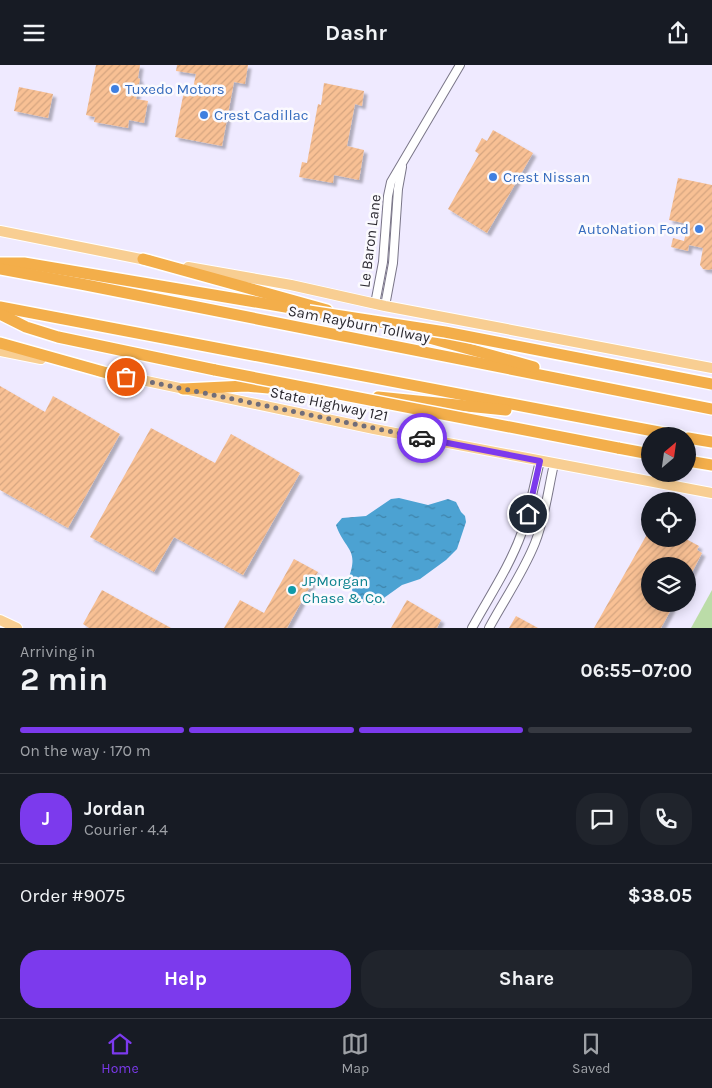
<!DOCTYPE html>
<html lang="en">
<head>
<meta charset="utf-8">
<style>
  :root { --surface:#171b24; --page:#20242c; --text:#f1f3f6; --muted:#9ea1a6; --line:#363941; --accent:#7c3aed }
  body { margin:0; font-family:Karla,sans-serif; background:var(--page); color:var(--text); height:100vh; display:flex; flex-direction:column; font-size:19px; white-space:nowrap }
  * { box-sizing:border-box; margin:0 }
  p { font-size:16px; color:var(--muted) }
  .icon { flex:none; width:28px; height:28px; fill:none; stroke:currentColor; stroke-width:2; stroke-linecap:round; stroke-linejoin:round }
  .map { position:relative; height:563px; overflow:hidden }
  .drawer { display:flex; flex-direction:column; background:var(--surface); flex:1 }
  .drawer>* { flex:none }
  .needle { width:32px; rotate:29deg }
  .fabs { position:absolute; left:641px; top:362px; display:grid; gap:10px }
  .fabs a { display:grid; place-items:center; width:55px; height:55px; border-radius:50%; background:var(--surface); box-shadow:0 2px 12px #0003; font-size:25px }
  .pin { position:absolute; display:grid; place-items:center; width:42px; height:42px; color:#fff; margin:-21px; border:2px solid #fff; border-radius:50%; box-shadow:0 1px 5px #0007 }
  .courier { position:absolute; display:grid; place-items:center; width:50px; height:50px; margin:-25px; border:4px solid #7c3aed; border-radius:50%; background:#fff; color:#222; box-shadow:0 1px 6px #0007 }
  .head em { font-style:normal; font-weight:700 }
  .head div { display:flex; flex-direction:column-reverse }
  .head { display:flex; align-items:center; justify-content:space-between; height:85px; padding:0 20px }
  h1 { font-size:32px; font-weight:700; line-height:38px }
  .bar { display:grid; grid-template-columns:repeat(4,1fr); gap:8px 5px; align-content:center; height:60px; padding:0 20px }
  .bar i { height:6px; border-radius:4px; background:var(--line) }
  .bar .on { background:var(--accent) }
  .bar p { grid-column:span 4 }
  .line { display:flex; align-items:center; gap:12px; padding:0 20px; border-top:1px solid var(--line) }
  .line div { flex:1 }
  .round { display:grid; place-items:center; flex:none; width:52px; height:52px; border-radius:20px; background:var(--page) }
  .cta { display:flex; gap:10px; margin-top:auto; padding:10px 20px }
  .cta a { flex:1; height:58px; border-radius:20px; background:var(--accent); color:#fff; font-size:20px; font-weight:700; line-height:58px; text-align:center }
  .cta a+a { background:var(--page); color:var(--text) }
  header { display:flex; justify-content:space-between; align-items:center; height:65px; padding:0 20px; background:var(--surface); font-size:22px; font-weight:700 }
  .tabs { display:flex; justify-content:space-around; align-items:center; height:70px; border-top:1px solid var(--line); background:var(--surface); font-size:14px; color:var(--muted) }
  .tabs a { display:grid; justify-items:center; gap:2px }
  .tabs .on { color:var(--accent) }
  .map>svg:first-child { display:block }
</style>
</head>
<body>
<header><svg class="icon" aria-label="menu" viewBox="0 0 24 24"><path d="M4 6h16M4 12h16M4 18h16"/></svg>Dashr<svg class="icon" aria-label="share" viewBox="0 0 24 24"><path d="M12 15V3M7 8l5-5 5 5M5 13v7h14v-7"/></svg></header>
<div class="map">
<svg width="712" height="563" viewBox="0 0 712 563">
  <defs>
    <pattern id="water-ripples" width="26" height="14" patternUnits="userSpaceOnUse" patternTransform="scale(1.25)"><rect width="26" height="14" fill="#4ca2d2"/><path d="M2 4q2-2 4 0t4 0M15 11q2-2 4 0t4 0" fill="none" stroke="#3f84ab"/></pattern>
    <pattern id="building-hatch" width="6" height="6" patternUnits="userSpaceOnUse" patternTransform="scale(1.25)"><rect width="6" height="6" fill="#f8c094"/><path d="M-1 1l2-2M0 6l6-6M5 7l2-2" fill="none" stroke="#d5a580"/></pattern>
    <filter id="shadow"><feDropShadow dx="3.5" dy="3.5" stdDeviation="1" flood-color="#0004"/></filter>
  </defs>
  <rect width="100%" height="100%" fill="#efeaff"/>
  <polygon fill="#bbdca8" points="712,525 712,563 691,563"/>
  <path fill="url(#water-ripples)" d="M399,433L428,440L448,434L456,437L461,447L465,451L466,457L457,484L446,495L420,514L402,520L374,540C356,536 354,531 348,515C360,483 345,486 336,460L342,453L366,451L391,434Z"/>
  <g fill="url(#building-hatch)" filter="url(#shadow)">
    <polygon points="96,0 140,0 138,13 140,14 136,34 148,36 144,58 129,55 128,63 94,57 95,52 86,50"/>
    <polygon points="177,0 248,0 245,19 234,17 222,81 175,72 184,26 192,28 196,9 176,6"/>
    <polygon points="324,18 364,26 362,41 355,39 347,81 364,85 359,115 334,110 333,118 299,112 302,97 307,98 318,39 321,40"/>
    <polygon points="19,22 53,29 48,53 14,46"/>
    <polygon points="493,65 533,88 487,168 448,144 479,89 475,86 482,73 487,76"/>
    <polygon points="678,113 712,120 712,204 709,205 703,204 700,200 703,183 689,180 688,186 671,182 673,173 684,176 688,159 669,155"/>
    <polygon points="0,321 45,347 53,331 120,369 68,463 0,425"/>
    <polygon points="151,363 215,398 231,369 300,408 243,510 174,472 154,507 90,472"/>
    <polygon points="650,464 650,474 686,474 699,481 697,485 702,488 688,515 688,501 650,501 650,539 674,539 661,563 594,563"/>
    <polygon points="294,494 318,507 287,563 224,563 240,535 264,548"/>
    <polygon points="102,525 171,563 89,563 83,559"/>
    <polygon points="407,535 441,555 437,563 391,563"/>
    <polygon points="516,551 538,563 509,563"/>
  </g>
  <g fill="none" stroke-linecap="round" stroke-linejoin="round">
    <defs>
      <g id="minor">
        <polyline points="375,239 383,197 388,131 391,117 460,0"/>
        <polyline points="385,241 393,198 398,124 402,102"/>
        <path d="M472,563C489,532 510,501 522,467C530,444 534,420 540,396"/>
        <path d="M489,563C504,535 523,508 535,478C545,453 548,425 554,399"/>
      </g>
      <g id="major">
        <polyline points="0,166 151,196"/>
        <polyline points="188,202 291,220 385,241 712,303"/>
        <polyline points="0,286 41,294"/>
        <polyline points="99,306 374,364 712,428"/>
        <polyline points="0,555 17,563"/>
      </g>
      <g id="highway">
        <polyline points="143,194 327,245"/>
        <polyline points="0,198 24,198 309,246"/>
        <polyline points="0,204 81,219 712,344"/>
        <polyline points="0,242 680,371"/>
        <polyline points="0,249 26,262 58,272 215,305"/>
        <polyline points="393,263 534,302"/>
        <polyline points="0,278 107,308"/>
        <polyline points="183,324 246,321 302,326"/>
        <polyline points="378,332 506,345"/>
        <polyline points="688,373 712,377"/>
        <polyline points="618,383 650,389"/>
        <polyline points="688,396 712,400"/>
      </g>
    </defs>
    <use href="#minor" stroke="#7a7688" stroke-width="10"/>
    <use href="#major" stroke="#fff" stroke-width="12"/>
    <use href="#highway" stroke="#fff" stroke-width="14"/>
    <use href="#minor" stroke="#fff" stroke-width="8"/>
    <use href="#major" stroke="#f8ce92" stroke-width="10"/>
    <use href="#highway" stroke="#f3ae4a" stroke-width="11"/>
    <defs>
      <g id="highway-bridge">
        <polyline points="309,246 445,267 712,319"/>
        <polyline points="215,305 618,383"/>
      </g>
    </defs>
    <use href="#highway-bridge" stroke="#fff" stroke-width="14" stroke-linecap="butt"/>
    <use href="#highway-bridge" stroke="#f3ae4a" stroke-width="11"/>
  </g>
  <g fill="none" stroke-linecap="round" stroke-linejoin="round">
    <polyline stroke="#706d79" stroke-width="5" stroke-dasharray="0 9" points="126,312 422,373"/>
    <polyline stroke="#7c3aed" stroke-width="6" points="422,373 540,396 528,449"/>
  </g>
  <g fill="#3f7fe0" stroke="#fbfafe" stroke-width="2">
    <circle cx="115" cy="24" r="5"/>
    <circle cx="204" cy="50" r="5"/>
    <circle cx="493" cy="112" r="5"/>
    <circle cx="699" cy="164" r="5"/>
  </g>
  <circle fill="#0f9aa8" stroke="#fbfafe" stroke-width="2" cx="292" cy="525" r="5"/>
  <g text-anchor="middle" stroke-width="5" stroke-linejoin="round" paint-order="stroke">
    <g font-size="15" fill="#366cbe" stroke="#fbfafe" text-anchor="start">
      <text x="125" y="29">Tuxedo Motors</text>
      <text x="214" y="55">Crest Cadillac</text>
      <text x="503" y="117">Crest Nissan</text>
      <text x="689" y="169" text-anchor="end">AutoNation Ford</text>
    </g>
    <g font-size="15" fill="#2c2a31" stroke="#fbfafe">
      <text transform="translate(370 176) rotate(-83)" y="5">Le Baron Lane</text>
      <text transform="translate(359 259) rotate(11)" y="5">Sam Rayburn Tollway</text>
      <text transform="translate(329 339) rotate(12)" y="5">State Highway 121</text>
    </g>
    <g font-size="15" fill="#0d838f" stroke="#fbfafe" text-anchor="start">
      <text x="302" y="521">JPMorgan<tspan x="302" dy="17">Chase &amp; Co.</tspan></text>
    </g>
  </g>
</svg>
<div class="fabs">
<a><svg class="needle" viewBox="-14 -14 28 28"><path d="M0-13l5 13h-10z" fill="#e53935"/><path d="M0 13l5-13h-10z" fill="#9ea1a6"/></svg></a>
<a><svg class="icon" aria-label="locate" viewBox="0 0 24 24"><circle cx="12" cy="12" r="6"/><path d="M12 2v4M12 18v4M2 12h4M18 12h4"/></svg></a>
<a><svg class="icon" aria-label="layers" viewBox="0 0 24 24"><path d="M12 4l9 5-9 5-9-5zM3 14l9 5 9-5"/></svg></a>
</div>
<div class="pin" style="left:126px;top:312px;background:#ea580c"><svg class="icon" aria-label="bag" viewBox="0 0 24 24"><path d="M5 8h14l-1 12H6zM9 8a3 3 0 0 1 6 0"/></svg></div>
<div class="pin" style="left:528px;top:449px;background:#1f2937"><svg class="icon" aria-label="home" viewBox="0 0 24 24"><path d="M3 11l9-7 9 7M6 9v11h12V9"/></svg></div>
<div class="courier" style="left:422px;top:373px"><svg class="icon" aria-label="car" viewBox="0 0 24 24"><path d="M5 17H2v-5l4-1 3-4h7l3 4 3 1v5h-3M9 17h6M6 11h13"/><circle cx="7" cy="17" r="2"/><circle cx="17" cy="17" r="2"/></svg></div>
</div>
<section class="drawer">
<div class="head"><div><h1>2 min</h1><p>Arriving in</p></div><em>06:55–07:00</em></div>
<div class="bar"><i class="on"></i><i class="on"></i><i class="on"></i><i></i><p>On the way · 170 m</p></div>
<div class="line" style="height:90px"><b class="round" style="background:var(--accent);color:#fff">J</b><div><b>Jordan</b><p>Courier · 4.4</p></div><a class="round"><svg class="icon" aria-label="chat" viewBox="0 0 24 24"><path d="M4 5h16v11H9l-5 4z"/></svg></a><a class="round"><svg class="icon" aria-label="phone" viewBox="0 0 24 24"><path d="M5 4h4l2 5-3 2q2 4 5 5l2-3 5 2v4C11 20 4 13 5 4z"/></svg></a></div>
<div class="line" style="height:65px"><div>Order #9075</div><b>$38.05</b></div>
<div class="cta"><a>Help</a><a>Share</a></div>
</section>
<nav class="tabs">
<a class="on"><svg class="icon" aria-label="home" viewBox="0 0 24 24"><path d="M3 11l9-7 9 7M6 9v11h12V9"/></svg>Home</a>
<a><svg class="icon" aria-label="map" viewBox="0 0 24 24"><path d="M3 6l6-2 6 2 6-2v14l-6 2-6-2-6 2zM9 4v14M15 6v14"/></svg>Map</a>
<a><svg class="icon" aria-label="saved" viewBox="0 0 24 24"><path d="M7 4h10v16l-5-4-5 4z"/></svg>Saved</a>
</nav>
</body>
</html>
